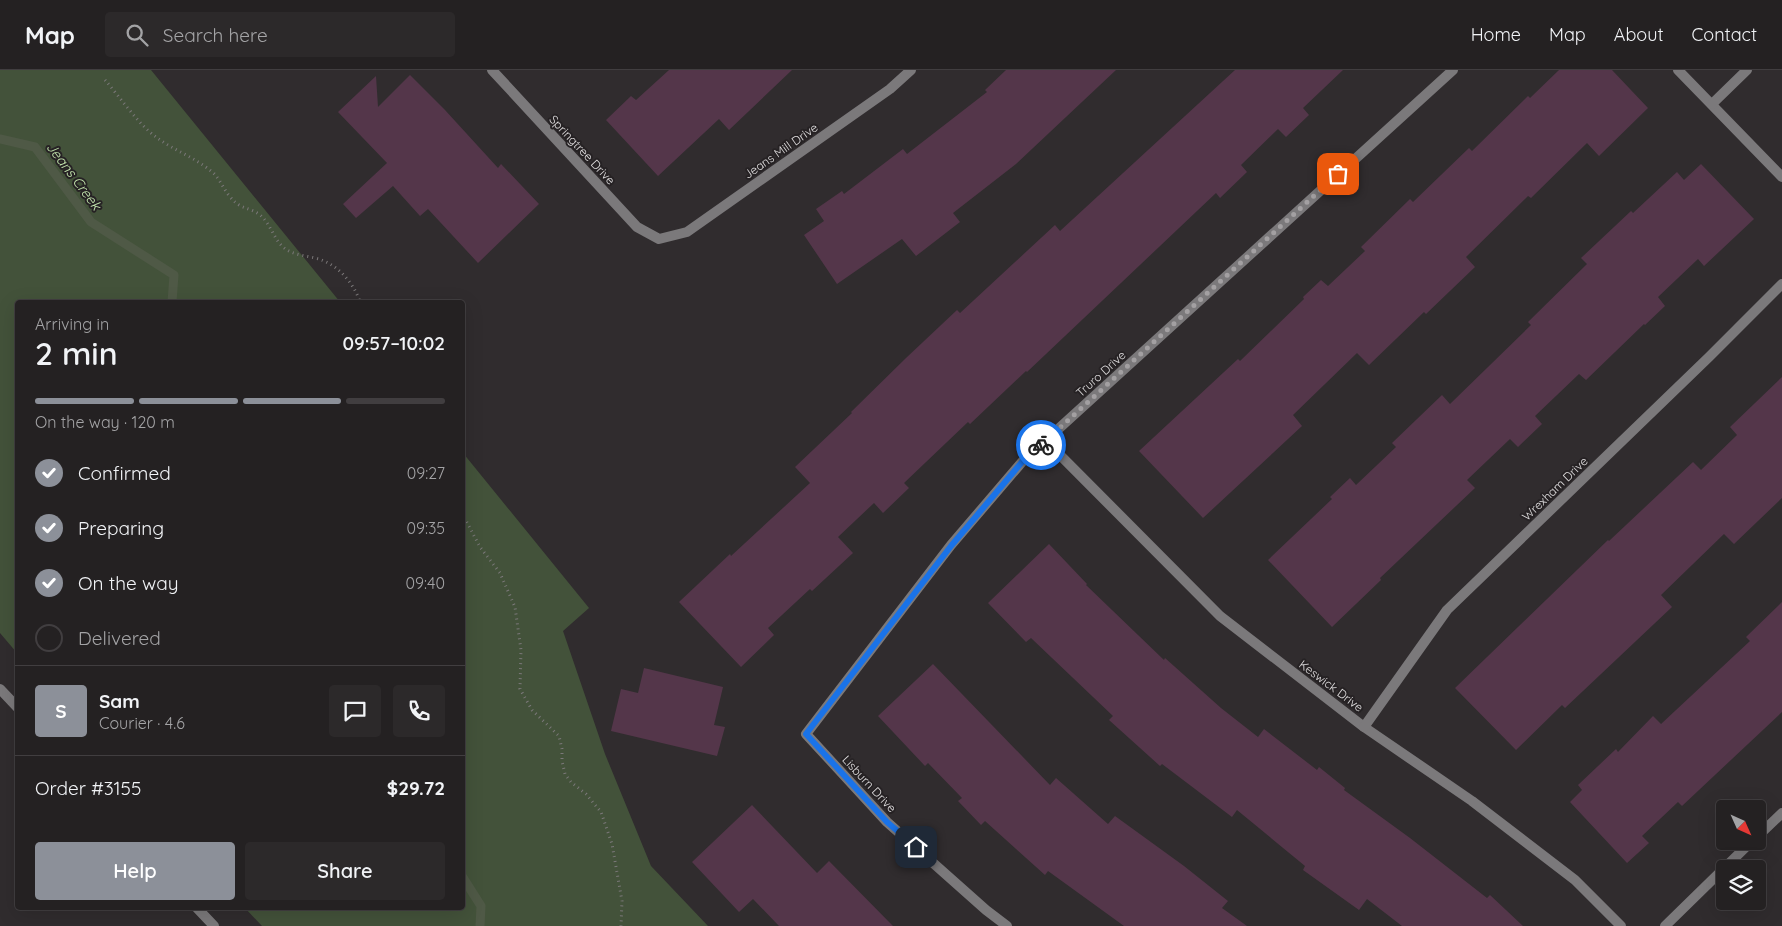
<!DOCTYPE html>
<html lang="en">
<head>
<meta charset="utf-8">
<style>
  :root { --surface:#242122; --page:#2c292a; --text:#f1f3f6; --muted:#a3a3a5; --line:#413e40; --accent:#8c9099 }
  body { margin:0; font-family:Quicksand,sans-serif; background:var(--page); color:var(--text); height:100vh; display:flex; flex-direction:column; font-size:19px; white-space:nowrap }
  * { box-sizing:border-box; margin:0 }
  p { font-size:16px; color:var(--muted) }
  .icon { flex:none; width:28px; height:28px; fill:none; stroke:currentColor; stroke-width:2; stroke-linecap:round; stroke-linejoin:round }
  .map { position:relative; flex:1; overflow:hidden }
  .side { position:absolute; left:15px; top:230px; width:450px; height:610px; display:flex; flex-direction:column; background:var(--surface); border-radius:5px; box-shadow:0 5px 20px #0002,0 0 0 1px var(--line) }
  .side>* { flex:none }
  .needle { width:32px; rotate:135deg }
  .tools { position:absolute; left:1716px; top:730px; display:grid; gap:10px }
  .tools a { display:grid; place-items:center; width:50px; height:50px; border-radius:5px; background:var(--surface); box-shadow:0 5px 20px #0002,0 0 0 1px var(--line); font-size:25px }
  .pin { position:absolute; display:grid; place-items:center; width:42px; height:42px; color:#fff; margin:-21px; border-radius:10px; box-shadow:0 2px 8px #0006 }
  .courier { position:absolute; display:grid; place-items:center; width:50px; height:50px; margin:-25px; border:4px solid #1a73e8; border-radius:50%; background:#fff; color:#222; box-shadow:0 1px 6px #0007 }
  .head em { font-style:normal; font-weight:600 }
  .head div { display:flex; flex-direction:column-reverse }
  .head { display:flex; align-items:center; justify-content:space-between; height:85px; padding:0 20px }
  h1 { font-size:32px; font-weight:600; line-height:38px }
  .bar { display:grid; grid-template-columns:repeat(4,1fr); gap:8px 5px; align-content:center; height:60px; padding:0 20px }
  .bar i { height:6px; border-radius:4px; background:var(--line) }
  .bar .on { background:var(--accent) }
  .bar p { grid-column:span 4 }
  .line { display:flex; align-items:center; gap:12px; padding:0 20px; border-top:1px solid var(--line) }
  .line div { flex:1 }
  .round { display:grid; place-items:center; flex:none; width:52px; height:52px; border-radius:5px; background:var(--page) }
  ol { padding:0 20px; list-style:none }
  li { display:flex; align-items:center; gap:15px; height:55px }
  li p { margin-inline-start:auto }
  li .icon { padding:5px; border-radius:50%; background:var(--accent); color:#fff; stroke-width:4 }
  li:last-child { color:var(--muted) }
  li i { width:28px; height:28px; border:2px solid var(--line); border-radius:50% }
  .primary-button { display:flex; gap:10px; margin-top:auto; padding:10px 20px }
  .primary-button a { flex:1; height:58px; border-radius:5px; background:var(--accent); color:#fff; font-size:20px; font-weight:600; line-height:58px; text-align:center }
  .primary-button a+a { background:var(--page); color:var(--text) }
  header { display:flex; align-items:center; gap:30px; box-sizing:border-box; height:70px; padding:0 25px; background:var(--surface); border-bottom:1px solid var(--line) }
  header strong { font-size:24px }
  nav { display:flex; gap:28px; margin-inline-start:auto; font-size:18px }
  .search { width:350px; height:45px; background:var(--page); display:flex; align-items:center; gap:12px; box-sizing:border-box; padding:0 18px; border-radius:5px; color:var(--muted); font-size:19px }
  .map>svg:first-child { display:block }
</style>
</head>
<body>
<header>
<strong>Map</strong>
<div class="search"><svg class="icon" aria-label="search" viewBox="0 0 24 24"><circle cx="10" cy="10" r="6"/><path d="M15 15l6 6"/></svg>Search here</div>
<nav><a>Home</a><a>Map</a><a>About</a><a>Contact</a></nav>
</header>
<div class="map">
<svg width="1782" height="856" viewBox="0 0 1782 856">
  <rect width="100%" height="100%" fill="#302c2e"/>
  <g fill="#43523a">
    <polygon points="0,0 151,0 340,232 18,232 17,583 0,563"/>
    <polygon points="463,383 589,538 563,561 605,684 651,796 708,856 262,856 245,838 462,838"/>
  </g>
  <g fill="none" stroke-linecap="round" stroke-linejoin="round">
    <g stroke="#4f5946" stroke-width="9">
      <polyline points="0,69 35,77 91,152 174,205 172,232"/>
      <polyline points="462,806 481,836 480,856"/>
    </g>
  </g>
  <g fill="#54364a">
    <polygon points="669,0 792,0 729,60 719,49 658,106 606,50 631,26 636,30"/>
    <polygon points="1006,0 1116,0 1016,94 953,143 960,152 916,186 902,169 837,214 804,165 824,151 816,139 842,121 844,124 903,79 907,84 987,22 985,20"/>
    <polygon points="1235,0 1343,0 1303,38 1309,45 1286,67 1278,59 1241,95 1247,102 1220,128 1216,123 1027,302 1026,301 970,354 968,352 904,413 909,418 883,443 874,433 838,467 853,483 812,521 810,519 768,558 774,565 741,597 679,532 730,484 731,486 810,413 795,397 852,343 851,342 906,288 957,240 960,243 1055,155 1060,161"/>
    <polygon points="1559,0 1612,0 1648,38 1599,86 1587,73 1531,128 1528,126 1466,187 1475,197 1426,244 1424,242 1369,295 1357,283 1293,345 1302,356 1203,448 1139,381 1238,289 1240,291 1304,229 1303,227 1321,210 1328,216 1365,181 1361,177 1410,129 1413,132 1469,78 1472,81 1528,26 1530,28"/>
    <polygon points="410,5 445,40 498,98 501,94 539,134 478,193 428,139 420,146 393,116 356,148 343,134 387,93 338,42 376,6 378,37"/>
    <polygon points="1701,94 1754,149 1704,196 1698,189 1658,227 1665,236 1645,255 1644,254 1586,310 1579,304 1535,346 1542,354 1518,377 1510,369 1467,410 1475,418 1380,508 1381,510 1332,557 1268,490 1332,429 1330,427 1350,408 1356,415 1396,377 1392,373 1442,325 1450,334 1531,255 1528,252 1587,194 1581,188 1631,141 1633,143 1677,102 1684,110"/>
    <polygon points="1782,307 1782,428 1734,474 1724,464 1661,525 1672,537 1565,638 1562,635 1516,680 1455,618 1608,470 1609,471 1693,392 1701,400 1737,365 1730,357"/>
    <polygon points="1049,474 1087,514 1086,515 1164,590 1165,588 1221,638 1258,667 1264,659 1317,700 1319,697 1345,718 1344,720 1410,768 1487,828 1490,825 1523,856 1402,856 1367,829 1359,840 1303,800 1305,796 1237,740 1232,747 1162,694 1160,696 1109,650 1113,646 1031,568 1026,572 988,533"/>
    <polygon points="1782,532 1782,642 1682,736 1678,732 1642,766 1649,773 1627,793 1570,732 1582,720 1578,715 1616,679 1618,682 1653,646 1661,654 1750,571 1746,567"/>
    <polygon points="933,594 1050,715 1056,708 1108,754 1115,746 1184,796 1228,831 1222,838 1247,856 1124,856 1048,801 1045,805 985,751 981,755 958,731 962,728 928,693 925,696 878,646"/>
    <polygon points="644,598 723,617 714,655 725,657 717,686 611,661 621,619 638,623"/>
    <polygon points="752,735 817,803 829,791 893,856 779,856 753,829 739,842 692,792"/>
  </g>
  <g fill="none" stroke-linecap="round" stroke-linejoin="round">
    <g stroke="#7b7879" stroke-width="3" stroke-dasharray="1 4" stroke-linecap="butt">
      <path d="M105,10C120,27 138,54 156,67C173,80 194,87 211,101C220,108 223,119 231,128C241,140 250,137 260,145C270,153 273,167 282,176C293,187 311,185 324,191C341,198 355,216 360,232"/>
      <polyline points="462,443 480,477 500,503 515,537 521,580 520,619 532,640 559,666 562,679 562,691 565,704 571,712 586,724 601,742 612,774 622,831 621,856"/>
    </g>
    <g stroke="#7b797b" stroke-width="10">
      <polyline points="0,619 18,638"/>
      <polyline points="197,838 214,856"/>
    </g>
    <g stroke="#7b797b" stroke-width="10">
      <polyline points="492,0 637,157 659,169 687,162 890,19 911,0"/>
      <polyline points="1678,0 1782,107"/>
      <polyline points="1712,34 1747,0"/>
      <polyline points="1046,371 1220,546 1364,657 1472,731 1575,810 1621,856"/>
      <polyline points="1364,657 1447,540 1709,287 1782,214"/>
      <polyline points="1758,766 1782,743"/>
      <polyline points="1007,856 986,840 887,752 806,664 951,475 1022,392 1453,0"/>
      <polyline points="1665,856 1752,771"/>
    </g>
  </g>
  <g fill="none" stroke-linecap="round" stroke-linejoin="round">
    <polyline stroke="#a3a0a2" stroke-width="5" stroke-dasharray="0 9" points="1041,375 1338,104"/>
    <polyline stroke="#1a73e8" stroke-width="6" points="916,777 887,752 806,664 951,476 1022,392 1041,375"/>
  </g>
  <g text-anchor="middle" stroke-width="4" stroke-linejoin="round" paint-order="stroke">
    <g font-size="12" fill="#e1dfe0" stroke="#262224">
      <text transform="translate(582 80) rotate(47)" y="4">Springtree Drive</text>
      <text transform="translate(781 81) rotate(-35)" y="4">Jeans Mill Drive</text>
      <text transform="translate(1101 304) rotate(-42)" y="4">Truro Drive</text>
      <text transform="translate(1555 419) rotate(-44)" y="4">Wrexham Drive</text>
      <text transform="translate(1331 616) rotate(37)" y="4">Keswick Drive</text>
      <text transform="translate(869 714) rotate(47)" y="4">Lisburn Drive</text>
    </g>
    <g font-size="14" font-style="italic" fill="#c3e5ad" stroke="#262224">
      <text transform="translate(74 106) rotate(53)" y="5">Jeans Creek</text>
    </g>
  </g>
</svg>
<div class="tools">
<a><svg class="needle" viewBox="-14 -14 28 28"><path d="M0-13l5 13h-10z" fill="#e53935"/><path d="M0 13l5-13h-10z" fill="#a3a3a5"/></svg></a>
<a><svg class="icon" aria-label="layers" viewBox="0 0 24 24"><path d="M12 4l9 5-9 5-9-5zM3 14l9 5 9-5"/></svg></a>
</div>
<div class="pin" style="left:1338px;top:104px;background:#ea580c"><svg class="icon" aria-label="bag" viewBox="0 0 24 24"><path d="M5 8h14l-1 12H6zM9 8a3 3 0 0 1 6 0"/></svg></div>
<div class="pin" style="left:916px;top:777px;background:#1f2937"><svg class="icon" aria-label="home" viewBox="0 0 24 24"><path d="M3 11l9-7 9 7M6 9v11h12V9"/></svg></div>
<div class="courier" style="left:1041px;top:375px"><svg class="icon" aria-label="bike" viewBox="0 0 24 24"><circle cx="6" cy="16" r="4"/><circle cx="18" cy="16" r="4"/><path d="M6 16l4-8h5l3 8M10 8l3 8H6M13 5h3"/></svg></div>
<section class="side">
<div class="head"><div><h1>2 min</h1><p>Arriving in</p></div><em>09:57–10:02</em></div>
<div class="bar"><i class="on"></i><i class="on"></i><i class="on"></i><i></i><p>On the way · 120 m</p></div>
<ol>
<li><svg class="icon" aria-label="check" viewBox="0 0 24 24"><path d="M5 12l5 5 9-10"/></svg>Confirmed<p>09:27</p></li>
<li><svg class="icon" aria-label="check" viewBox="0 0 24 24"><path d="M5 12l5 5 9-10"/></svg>Preparing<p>09:35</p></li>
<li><svg class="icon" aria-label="check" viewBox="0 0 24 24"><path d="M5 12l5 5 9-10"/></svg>On the way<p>09:40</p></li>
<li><i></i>Delivered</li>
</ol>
<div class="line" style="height:90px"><b class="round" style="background:var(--accent);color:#fff">S</b><div><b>Sam</b><p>Courier · 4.6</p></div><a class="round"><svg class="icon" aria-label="chat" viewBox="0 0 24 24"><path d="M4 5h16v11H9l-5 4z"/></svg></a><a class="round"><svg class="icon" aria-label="phone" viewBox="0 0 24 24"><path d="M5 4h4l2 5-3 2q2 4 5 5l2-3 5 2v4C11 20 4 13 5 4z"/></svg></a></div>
<div class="line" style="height:65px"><div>Order #3155</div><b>$29.72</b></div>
<div class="primary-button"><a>Help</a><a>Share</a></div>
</section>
</div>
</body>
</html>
